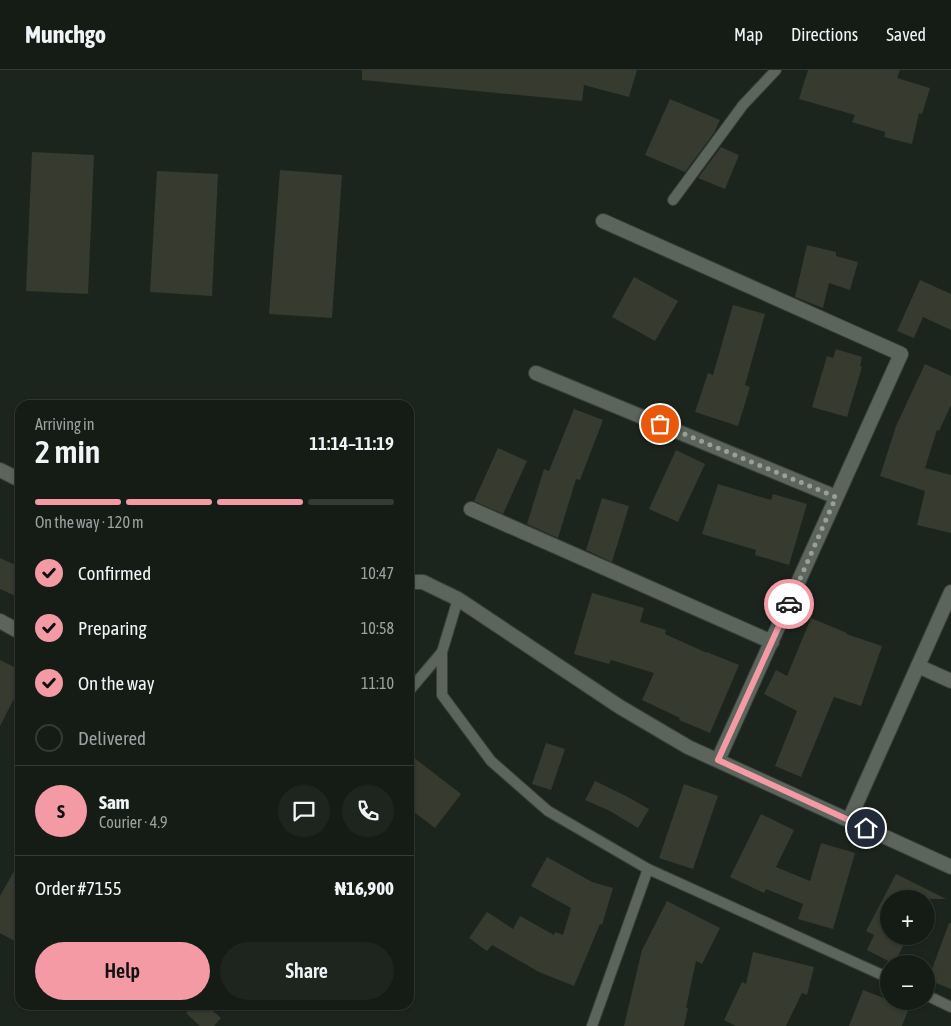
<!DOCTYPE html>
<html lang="en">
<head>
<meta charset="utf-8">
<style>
  :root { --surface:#151c16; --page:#1e251f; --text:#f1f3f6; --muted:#9da1a1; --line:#343a35; --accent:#f49aa5 }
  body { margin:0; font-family:"Asap Condensed",sans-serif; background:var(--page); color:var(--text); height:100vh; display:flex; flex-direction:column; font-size:19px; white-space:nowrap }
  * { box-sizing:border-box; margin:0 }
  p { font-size:16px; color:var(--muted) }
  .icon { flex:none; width:28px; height:28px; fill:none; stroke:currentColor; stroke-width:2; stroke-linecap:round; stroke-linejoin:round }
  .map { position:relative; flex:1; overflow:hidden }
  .side { position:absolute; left:15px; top:330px; width:399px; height:610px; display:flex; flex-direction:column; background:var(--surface); border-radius:15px; box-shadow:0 1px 4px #0004,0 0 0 1px var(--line) }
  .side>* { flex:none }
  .tools { position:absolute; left:880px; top:820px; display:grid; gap:10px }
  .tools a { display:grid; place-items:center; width:55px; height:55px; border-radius:50%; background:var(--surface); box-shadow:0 1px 4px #0004,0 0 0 1px var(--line); font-size:25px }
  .pin { position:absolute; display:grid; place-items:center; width:42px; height:42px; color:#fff; margin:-21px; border:2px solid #fff; border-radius:50%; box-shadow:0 1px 5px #0007 }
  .courier { position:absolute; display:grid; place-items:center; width:50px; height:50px; margin:-25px; border:4px solid #f49aa5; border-radius:50%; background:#fff; color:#222; box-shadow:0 1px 6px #0007 }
  .head em { font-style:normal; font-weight:600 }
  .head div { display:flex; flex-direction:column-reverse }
  .head { display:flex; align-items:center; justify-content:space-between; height:85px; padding:0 20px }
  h1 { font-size:32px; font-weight:600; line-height:38px }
  .bar { display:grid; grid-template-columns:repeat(4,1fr); gap:8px 5px; align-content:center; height:60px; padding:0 20px }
  .bar i { height:6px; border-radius:4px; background:var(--line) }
  .bar .on { background:var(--accent) }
  .bar p { grid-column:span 4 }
  .line { display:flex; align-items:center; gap:12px; padding:0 20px; border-top:1px solid var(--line) }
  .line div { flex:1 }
  .round { display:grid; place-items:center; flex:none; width:52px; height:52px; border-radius:26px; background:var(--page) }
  ol { padding:0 20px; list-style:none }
  li { display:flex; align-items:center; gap:15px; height:55px }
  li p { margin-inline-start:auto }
  li .icon { padding:5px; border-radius:50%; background:var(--accent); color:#111; stroke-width:4 }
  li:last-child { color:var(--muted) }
  li i { width:28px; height:28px; border:2px solid var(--line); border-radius:50% }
  .button { display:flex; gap:10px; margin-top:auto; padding:10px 20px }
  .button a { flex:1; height:58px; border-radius:30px; background:var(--accent); color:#111; font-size:20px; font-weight:600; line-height:58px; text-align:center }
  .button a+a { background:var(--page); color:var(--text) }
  header { display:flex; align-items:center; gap:30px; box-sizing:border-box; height:70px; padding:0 25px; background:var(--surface); border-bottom:1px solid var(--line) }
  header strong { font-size:24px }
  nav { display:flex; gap:28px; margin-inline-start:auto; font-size:18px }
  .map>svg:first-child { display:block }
</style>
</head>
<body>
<header>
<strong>Munchgo</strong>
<nav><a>Map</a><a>Directions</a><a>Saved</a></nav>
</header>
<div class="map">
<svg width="951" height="956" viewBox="0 0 951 956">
  <rect width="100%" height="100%" fill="#1c251d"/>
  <g fill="#373a2e">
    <polygon points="362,0 637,0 629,27 584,15 582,31 362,10"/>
    <polygon points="808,0 900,0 897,8 930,18 922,44 919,43 912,74 884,67 885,62 852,52 855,45 799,29"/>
    <polygon points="670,29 720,50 714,63 685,102 645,85"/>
    <polygon points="721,77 739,85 725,119 698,108"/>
    <polygon points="32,82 94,85 88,224 26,221"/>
    <polygon points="280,100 342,105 332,248 269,244"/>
    <polygon points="157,101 218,104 212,226 150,222"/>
    <polygon points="807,175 836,182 836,186 858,192 850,220 829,213 823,238 795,227"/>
    <polygon points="634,207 678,231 655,271 612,247"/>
    <polygon points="920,210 951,224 951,260 923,247 914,268 897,261"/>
    <polygon points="733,235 765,244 745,315 750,317 738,356 695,342 708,303 713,305"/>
    <polygon points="836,279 862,287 860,296 862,297 847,347 812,337 827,286 833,288"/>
    <polygon points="925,294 951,306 951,335 939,361 937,360 925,398 951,405 951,463 917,455 925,421 880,406 896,356"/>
    <polygon points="574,339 603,350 580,410 576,409 558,468 527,454 544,399 549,401"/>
    <polygon points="498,378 527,391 503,444 474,431"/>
    <polygon points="676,380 705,394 678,452 649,439"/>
    <polygon points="718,414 771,430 773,424 807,434 789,495 755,485 756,480 702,464"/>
    <polygon points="602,428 629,436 612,492 586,480"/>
    <polygon points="0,488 20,497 20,528 0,519"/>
    <polygon points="592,523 644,538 640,552 666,560 665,564 707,583 707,582 739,595 710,663 679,650 680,648 642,630 654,603 611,590 609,594 574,584"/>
    <polygon points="811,548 847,563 846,564 882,576 861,636 834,627 801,707 775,696 797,641 764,624 776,600 787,606"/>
    <polygon points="0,590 20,600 20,617 0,656"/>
    <polygon points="546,673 565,679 551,720 532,714"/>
    <polygon points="409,684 461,724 435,758 409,738"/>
    <polygon points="595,711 626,726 649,739 638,758 610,741 585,730"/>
    <polygon points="684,714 718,726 693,799 659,788"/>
    <polygon points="761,744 794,760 776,797 810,811 821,773 855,783 833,859 798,849 803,834 766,819 764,823 730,807"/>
    <polygon points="547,787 592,812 613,818 602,855 600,854 574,916 539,902 492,875 487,881 469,868 487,842 513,859 520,846 554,865 555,862 563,865 571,838 531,816"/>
    <polygon points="20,791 20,874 0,863 0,826"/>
    <polygon points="896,804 946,829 889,829 889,866 908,866 894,894 867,880 874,865 866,861"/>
    <polygon points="667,831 720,858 702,894 696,891 686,938 688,938 684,956 624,956 642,880"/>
    <polygon points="949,853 951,853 951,919 928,910"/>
    <polygon points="753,882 814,897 807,925 802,923 786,956 736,956 724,950 742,912 746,914"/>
    <polygon points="863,920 889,930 889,931 893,931 909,938 902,956 849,956"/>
    <polygon points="194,935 205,935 221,948 214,956 200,956 186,943"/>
  </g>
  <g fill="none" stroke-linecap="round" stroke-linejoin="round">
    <defs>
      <g id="service">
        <polyline points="673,130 743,35 776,0"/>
        <polyline points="458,529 442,582 442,625 491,691 548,741 648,799 889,908"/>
        <polyline points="409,621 442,582"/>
        <polyline points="926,925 951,937"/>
        <polyline points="592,956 648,799"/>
      </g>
      <g id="minor">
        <polyline points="603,151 901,284 718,690"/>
        <polyline points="536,303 836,427"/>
        <polyline points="0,400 20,410"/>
        <polyline points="471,439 772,572"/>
        <polyline points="409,512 423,512 458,529 620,637 688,677 951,797"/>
        <polyline points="0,551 20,562"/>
        <polyline points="918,596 951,611"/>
        <polyline points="849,750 951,522"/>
      </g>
    </defs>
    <use href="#service" stroke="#39413a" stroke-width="12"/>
    <use href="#minor" stroke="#39413a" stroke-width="16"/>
    <use href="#service" stroke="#5b655c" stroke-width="10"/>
    <use href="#minor" stroke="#5b655c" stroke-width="14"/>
  </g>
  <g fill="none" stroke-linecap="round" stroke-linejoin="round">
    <polyline stroke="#99a099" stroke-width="5" stroke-dasharray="0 9" points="660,354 836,427 789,534"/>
    <polyline stroke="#f49aa5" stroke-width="6" points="789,534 718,690 866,758"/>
  </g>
</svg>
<div class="tools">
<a>+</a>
<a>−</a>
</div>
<div class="pin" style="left:660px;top:354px;background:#ea580c"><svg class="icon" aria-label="bag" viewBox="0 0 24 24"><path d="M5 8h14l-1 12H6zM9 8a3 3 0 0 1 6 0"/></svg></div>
<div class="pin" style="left:866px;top:758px;background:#1f2937"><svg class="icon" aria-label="home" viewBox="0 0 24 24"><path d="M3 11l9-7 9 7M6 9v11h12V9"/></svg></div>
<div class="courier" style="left:789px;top:534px"><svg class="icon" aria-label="car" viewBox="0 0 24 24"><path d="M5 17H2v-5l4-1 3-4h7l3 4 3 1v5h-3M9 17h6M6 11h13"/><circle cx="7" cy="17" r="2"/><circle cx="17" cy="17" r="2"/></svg></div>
<section class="side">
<div class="head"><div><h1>2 min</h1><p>Arriving in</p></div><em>11:14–11:19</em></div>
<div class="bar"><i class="on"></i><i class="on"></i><i class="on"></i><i></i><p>On the way · 120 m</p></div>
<ol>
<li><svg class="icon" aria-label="check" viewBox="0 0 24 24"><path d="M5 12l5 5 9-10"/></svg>Confirmed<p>10:47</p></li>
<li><svg class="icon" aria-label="check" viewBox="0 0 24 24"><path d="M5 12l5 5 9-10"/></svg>Preparing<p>10:58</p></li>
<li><svg class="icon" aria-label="check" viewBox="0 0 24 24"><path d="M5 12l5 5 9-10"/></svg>On the way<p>11:10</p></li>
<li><i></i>Delivered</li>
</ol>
<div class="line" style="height:90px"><b class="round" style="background:var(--accent);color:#111">S</b><div><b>Sam</b><p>Courier · 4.9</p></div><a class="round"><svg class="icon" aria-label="chat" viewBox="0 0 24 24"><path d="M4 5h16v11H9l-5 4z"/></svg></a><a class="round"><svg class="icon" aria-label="phone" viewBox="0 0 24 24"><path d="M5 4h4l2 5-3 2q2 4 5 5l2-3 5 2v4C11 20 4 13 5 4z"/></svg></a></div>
<div class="line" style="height:65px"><div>Order #7155</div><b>₦16,900</b></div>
<div class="button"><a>Help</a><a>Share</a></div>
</section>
</div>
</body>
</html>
